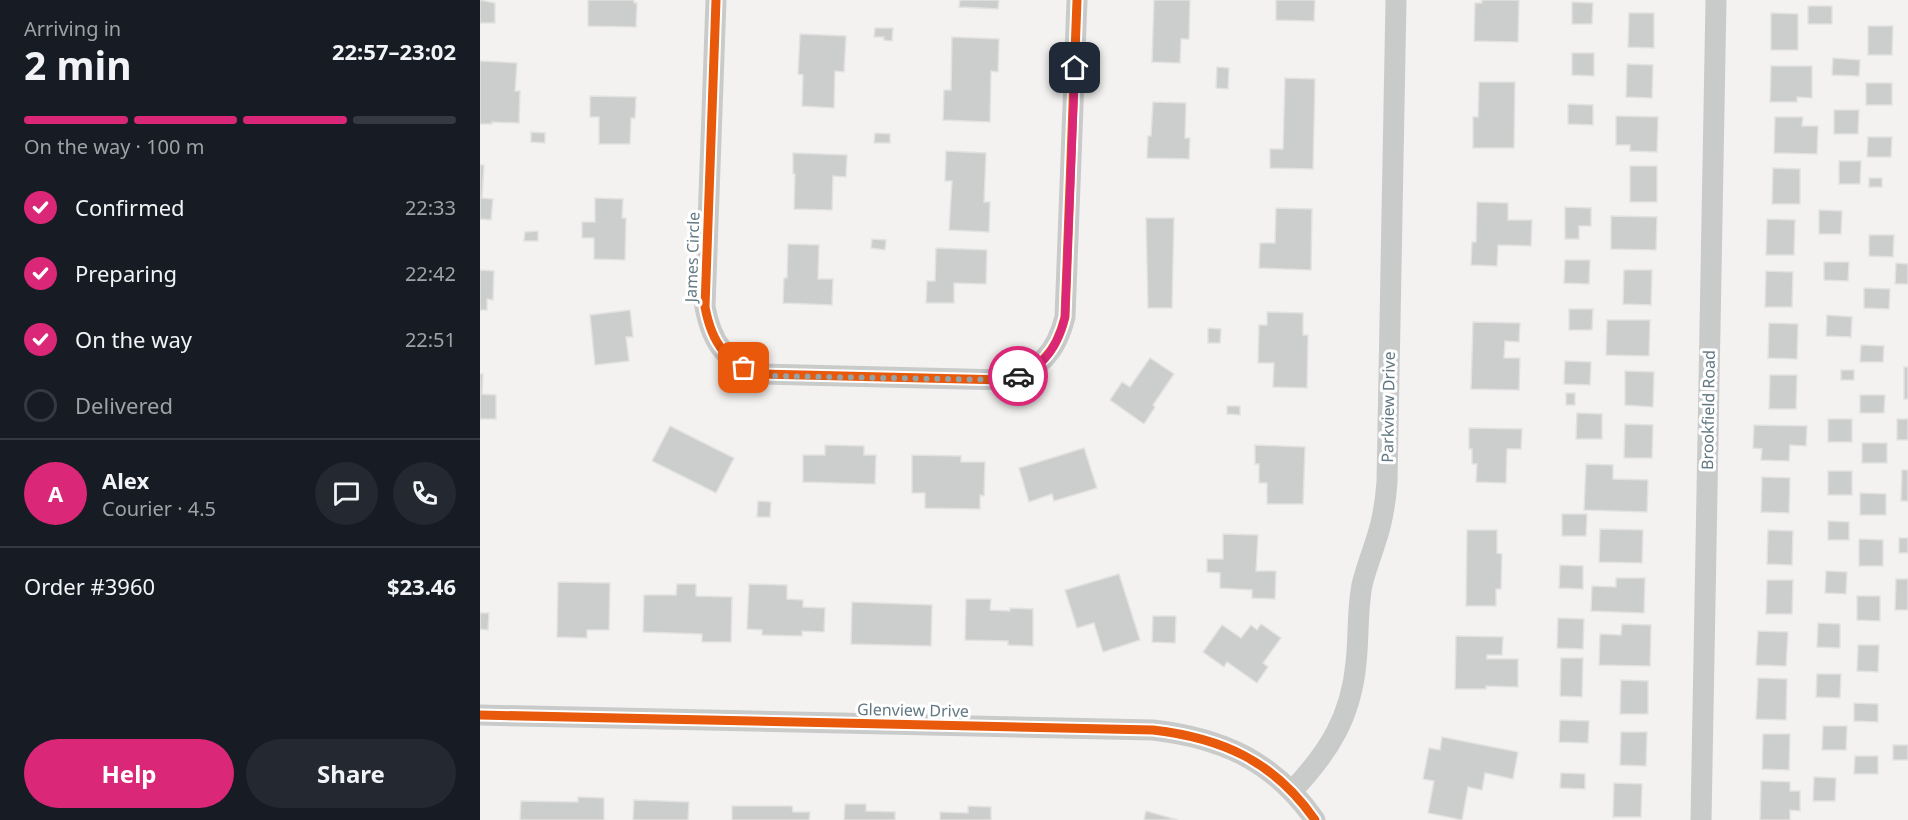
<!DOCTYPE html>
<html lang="en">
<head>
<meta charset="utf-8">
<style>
  :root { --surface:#171b24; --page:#242831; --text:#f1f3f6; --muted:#9ea1a6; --line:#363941; --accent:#db2777 }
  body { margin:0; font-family:"Noto Sans",sans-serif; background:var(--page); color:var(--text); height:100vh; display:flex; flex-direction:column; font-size:22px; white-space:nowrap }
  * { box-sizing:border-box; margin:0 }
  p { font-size:20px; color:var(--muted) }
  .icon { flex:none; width:33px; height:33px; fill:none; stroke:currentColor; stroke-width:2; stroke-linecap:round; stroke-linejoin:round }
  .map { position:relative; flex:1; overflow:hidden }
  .details { display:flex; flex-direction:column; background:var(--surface); width:480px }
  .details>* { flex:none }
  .pin { position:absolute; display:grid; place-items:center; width:51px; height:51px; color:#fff; margin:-26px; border-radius:12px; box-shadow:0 3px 9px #0006 }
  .courier { position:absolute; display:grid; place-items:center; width:60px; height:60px; margin:-30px; border:4px solid #db2777; border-radius:50%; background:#fff; color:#222; box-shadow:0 2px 8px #0007 }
  .overview em { font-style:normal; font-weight:700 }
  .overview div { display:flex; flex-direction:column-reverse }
  .overview { display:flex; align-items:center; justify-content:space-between; height:102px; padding:0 24px }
  h1 { font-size:39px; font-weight:700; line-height:45px }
  .bar { display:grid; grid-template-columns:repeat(4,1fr); gap:9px 6px; align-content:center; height:72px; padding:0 24px }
  .bar i { height:8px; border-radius:4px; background:var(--line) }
  .bar .active { background:var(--accent) }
  .bar p { grid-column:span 4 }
  .line { display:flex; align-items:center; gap:15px; padding:0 24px; border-top:2px solid var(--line) }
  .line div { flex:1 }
  .round { display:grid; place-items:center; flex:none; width:63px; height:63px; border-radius:32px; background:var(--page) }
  ol { padding:0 24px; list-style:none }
  li { display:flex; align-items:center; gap:18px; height:66px }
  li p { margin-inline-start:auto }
  li .icon { padding:6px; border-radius:50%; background:var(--accent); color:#fff; stroke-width:4 }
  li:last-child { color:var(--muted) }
  li i { width:33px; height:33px; border:3px solid var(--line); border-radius:50% }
  .action { display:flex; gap:12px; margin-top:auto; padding:12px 24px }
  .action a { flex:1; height:69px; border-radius:36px; background:var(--accent); color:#fff; font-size:24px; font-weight:700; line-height:69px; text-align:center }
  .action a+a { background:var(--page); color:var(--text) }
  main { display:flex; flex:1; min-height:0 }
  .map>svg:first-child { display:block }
</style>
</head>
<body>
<main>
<section class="details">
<div class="overview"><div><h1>2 min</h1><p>Arriving in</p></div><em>22:57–23:02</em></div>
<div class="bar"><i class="active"></i><i class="active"></i><i class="active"></i><i></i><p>On the way · 100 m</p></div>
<ol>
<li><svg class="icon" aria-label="check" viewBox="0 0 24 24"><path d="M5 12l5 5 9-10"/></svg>Confirmed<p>22:33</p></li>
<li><svg class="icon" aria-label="check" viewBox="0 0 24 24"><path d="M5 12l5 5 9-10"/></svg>Preparing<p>22:42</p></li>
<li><svg class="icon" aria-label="check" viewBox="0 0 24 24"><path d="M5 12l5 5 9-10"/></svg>On the way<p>22:51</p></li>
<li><i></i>Delivered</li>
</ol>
<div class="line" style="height:108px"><b class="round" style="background:var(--accent);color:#fff">A</b><div><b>Alex</b><p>Courier · 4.5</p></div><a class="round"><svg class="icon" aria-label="chat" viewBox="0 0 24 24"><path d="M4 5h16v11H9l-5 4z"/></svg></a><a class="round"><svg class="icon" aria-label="phone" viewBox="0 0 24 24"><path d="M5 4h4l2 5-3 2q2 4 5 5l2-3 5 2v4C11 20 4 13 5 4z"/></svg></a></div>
<div class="line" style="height:78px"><div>Order #3960</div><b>$23.46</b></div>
<div class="action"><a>Help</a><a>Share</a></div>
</section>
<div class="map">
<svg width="1428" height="820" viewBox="0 0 1428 820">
  <rect width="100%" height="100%" fill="#f3f2f0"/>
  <g fill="#cccdcd" stroke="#e2e2e0" stroke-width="1.5">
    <polygon points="0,0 15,3 15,23 0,23"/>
    <polygon points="108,0 154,0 154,3 157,3 156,27 108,26"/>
    <polygon points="480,0 519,0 518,9 479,7"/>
    <polygon points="674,0 710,0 709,39 701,39 700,63 672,62"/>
    <polygon points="796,0 835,0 834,21 796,20"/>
    <polygon points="1002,0 1039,0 1038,42 994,41 995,3 1002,3"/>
    <polygon points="1092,2 1113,3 1112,24 1092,24"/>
    <rect x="1328" y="6" width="24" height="18"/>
    <polygon points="1149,13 1174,13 1174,48 1148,47"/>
    <polygon points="1291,13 1318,14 1318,50 1291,50"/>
    <polygon points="1388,26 1413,26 1412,55 1388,55"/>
    <polygon points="395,28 413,28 412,41 404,40 404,37 394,37"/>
    <polygon points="320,34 366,36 364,72 355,71 354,108 322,106 323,75 318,74"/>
    <polygon points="472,37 519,39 518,72 511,71 510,122 463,120 464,90 471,90"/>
    <polygon points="1092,53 1114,53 1114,76 1092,75"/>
    <polygon points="1353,58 1380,60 1379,76 1352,75"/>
    <polygon points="0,61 37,63 35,91 40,91 39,123 12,122 12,124 0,124"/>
    <polygon points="1147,64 1173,65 1172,98 1146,97"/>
    <polygon points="1291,66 1332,66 1332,98 1317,97 1317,102 1290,102"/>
    <polygon points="737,67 749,68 748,89 736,88"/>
    <polygon points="805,78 835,79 833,169 790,168 790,149 803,149"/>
    <polygon points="999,82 1035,82 1034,148 993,148 993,117 998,117"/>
    <rect x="1386" y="83" width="26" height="22"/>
    <polygon points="110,96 156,97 155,118 151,118 150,144 119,144 119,117 110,117"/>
    <polygon points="673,102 706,103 705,138 710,138 709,159 667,158 668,136 671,136"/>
    <polygon points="1088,104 1113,105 1113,125 1088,124"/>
    <polygon points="1354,110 1379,110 1378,134 1354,134"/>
    <polygon points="1136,116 1178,117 1177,152 1150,151 1150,145 1136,145"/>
    <polygon points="1295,117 1323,117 1322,126 1338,126 1337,154 1294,153"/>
    <polygon points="51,132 65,133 65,143 51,142"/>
    <polygon points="395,133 410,134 410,143 394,143"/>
    <polygon points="1388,137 1412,137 1411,157 1387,157"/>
    <polygon points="466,151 506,153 504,202 510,202 509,232 469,230 472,181 465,181"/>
    <polygon points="313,153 367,155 366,177 353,176 352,210 314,209 315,174 313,174"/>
    <polygon points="1359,161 1381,161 1380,184 1359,184"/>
    <polygon points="0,165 4,165 2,198 13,199 11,220 0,219"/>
    <rect x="1150" y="166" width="27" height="36"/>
    <polygon points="1293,168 1320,169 1320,204 1292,204"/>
    <rect x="1389" y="178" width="13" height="9"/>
    <polygon points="115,198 143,199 142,218 146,218 145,260 114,259 114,238 102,238 102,222 115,222"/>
    <polygon points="997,202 1028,203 1028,220 1052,220 1051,246 1018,245 1017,266 991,265 992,242 996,242"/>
    <polygon points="1085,207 1111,208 1111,226 1099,226 1099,239 1085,239"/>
    <polygon points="796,208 832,209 831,270 779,268 780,243 795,243"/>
    <polygon points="1339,210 1362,211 1361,234 1339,234"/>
    <polygon points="1131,216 1177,217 1176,250 1131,249"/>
    <polygon points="666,218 694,218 692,308 668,308"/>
    <polygon points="1287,219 1315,220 1314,255 1286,255"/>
    <polygon points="58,231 58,241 44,241 45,232"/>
    <polygon points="1389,235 1414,235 1413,257 1389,256"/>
    <polygon points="392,239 406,240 405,250 391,248"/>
    <polygon points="308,244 339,245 338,279 353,279 352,305 303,303 304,278 307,278"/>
    <polygon points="456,248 507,250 506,284 474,283 474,303 446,303 447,281 455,281"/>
    <polygon points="1085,260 1110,260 1109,284 1084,283"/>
    <polygon points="1344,262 1369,262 1368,281 1344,280"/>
    <polygon points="1416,263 1428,264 1428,284 1415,284"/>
    <polygon points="0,270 14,271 13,300 7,299 7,310 0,310"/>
    <polygon points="1144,270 1172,270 1171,305 1143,304"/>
    <polygon points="1286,271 1313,272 1312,307 1285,307"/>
    <polygon points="1384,288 1410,289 1409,309 1384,308"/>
    <polygon points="1089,309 1113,309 1112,330 1089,330"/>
    <polygon points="150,310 153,337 146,337 149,361 115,365 110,315"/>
    <polygon points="787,312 823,313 823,335 828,335 827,388 793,387 794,363 778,363 779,325 787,325"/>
    <polygon points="1347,315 1372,317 1371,337 1346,336"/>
    <polygon points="1127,320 1170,320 1169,356 1126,355"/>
    <polygon points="993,322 1040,323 1039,342 1025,341 1024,358 1040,358 1039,390 991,389"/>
    <polygon points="1289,323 1318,324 1317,359 1288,358"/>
    <polygon points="728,328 741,329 740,343 728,343"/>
    <polygon points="1381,345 1404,346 1403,362 1380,362"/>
    <polygon points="670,358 694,374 673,405 675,407 664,424 630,400 642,382 650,387"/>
    <polygon points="1085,361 1111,362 1110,385 1084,384"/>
    <rect x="1424" y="367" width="4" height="32"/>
    <rect x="1361" y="370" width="13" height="10"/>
    <polygon points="1145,371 1174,372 1173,407 1145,405"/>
    <polygon points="0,374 3,374 2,394 16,395 16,419 0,419"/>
    <polygon points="1290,375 1317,375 1316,409 1289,409"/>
    <rect x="1086" y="393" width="9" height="12"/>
    <polygon points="1380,395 1405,395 1404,413 1380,413"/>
    <polygon points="747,406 760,406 760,415 747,414"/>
    <polygon points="1097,413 1122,414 1122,439 1096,439"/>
    <rect x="1348" y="419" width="24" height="23"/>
    <rect x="1417" y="419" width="11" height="21"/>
    <polygon points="1145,424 1173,425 1172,458 1144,458"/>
    <polygon points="1274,425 1327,426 1326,446 1310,445 1309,461 1281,460 1282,449 1273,448"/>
    <polygon points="190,426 254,458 236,493 172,461"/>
    <polygon points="989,428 1042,429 1041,449 1027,449 1026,483 996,482 997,464 992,464 992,449 989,449"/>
    <rect x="1382" y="443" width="25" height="20"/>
    <polygon points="345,445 384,446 384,455 396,455 395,484 323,482 323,455 345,455"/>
    <polygon points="775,445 825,447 823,504 787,504 787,483 779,483 779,464 775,464"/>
    <polygon points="604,448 617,488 574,501 572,494 549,502 539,468"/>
    <polygon points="432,455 481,456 481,462 505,462 504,496 500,495 500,509 445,508 445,493 432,493"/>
    <polygon points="1106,464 1133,465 1133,479 1168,480 1167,512 1104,510"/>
    <polygon points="1422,470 1428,470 1428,501 1421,501"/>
    <rect x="1348" y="471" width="24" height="24"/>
    <polygon points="1282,477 1310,478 1309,513 1281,512"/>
    <polygon points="1380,493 1406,494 1406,515 1380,515"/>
    <polygon points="278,501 291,502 290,517 277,517"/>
    <polygon points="1082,514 1107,514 1106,536 1082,536"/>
    <polygon points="1348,521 1369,522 1369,540 1348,540"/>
    <polygon points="1120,529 1163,530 1162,563 1119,562"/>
    <polygon points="987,530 1017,530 1017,553 1022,554 1021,589 1016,589 1016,606 986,606"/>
    <polygon points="1288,530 1313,531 1312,565 1287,564"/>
    <polygon points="743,534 778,535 776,571 796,571 795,599 772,598 772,590 740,588 740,573 727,572 727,559 743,559"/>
    <rect x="1419" y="538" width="9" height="15"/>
    <polygon points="1379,539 1403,540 1403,566 1379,566"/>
    <polygon points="1080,565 1103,566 1103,589 1079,588"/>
    <polygon points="1346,571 1367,572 1366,594 1345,593"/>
    <polygon points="639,574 660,640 623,652 614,623 597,628 585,590"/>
    <polygon points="1136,578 1165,578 1164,613 1111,611 1112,586 1136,587"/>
    <polygon points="1416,579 1428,579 1428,610 1415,610"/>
    <polygon points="1287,580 1313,580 1312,614 1286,614"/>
    <polygon points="78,582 130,583 129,630 107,630 107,638 77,637"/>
    <polygon points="197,584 216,584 216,596 252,597 251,642 222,642 222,634 163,632 164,595 196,595"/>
    <polygon points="269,584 307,585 307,599 323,600 323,607 345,608 344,632 322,631 322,636 282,635 282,630 267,629"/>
    <polygon points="1377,596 1400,596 1400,621 1377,620"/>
    <polygon points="486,599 511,599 510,610 530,611 530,608 553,609 553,646 528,645 528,641 485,640"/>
    <polygon points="372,602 452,605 451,646 371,644"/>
    <polygon points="0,613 9,613 8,630 0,629"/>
    <polygon points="673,616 696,616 695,643 672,642"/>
    <polygon points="1078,618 1104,619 1103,649 1077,648"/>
    <polygon points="1338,623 1360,624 1360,648 1337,647"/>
    <polygon points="781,624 801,638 783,663 788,667 777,683 747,662 744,667 723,652 742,625 761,638 771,625 777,630"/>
    <polygon points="1142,624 1171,625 1170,666 1119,665 1120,634 1141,635"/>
    <polygon points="1278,631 1308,632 1306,666 1276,665"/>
    <polygon points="976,636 1023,637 1022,655 1007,655 1007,659 1038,659 1038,687 1006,686 1006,689 975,689"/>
    <polygon points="1378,645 1399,645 1398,672 1377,671"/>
    <polygon points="1081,658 1103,658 1102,697 1080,696"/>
    <polygon points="1337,674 1361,674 1360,698 1336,697"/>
    <polygon points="1278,678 1307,679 1306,720 1276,719"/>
    <polygon points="1141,680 1168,681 1168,714 1140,714"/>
    <polygon points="1374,703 1398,704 1398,722 1374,721"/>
    <polygon points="1080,720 1109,721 1108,743 1079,742"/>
    <polygon points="1343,726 1367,726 1366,750 1342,750"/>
    <polygon points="1141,732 1167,732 1166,766 1140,765"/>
    <polygon points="1283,734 1310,734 1309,770 1282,769"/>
    <polygon points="962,737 1038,752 1033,779 1005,773 1002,790 988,787 982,820 948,813 954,781 943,779 949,748 960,750"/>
    <rect x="1413" y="745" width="15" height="15"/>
    <polygon points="1375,756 1398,756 1398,774 1374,774"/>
    <polygon points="1081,773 1105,774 1105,789 1080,788"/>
    <polygon points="1334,777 1356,778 1355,801 1333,801"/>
    <polygon points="1281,781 1310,782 1310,791 1320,791 1320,811 1310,810 1310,820 1280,820"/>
    <polygon points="1134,783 1162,784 1161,817 1133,817"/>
    <polygon points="98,797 124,798 124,820 40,820 41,801 98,802"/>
    <polygon points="154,800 209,802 208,820 153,820"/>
    <polygon points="365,804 386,804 386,811 415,812 415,820 364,820"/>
    <polygon points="252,806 312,806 313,812 330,812 329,820 252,820"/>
    <polygon points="488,806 511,807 511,820 460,820 460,812 488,813"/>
    <polygon points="666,811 698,820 664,820"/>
  </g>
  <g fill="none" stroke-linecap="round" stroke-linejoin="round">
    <g stroke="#c9cbcb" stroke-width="21">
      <path d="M236,0L225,307C232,344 246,362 281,374L525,380C560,369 576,353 585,317L597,0"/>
      <path d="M0,715L673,730C742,738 794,761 835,820"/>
      <path d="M812,791C849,752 871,717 876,663C879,637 877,611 882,585C887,564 896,544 901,523C904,510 906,496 907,482L916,0"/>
      <polyline points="1221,820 1236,0"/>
    </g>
    <defs>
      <g id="cycleway">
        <path d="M236,0L225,307C232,344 246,362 281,374L525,380C560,369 576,353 585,317L597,0"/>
        <path d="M0,715L673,730C742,738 794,761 835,820"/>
      </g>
    </defs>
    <use href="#cycleway" stroke="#fff" stroke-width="13"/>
    <use href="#cycleway" stroke="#e8590c" stroke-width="9"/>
  </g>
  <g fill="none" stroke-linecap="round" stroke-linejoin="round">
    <polyline stroke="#94a3a8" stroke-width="6" stroke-dasharray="0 10.8" points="264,368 281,374 295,376 525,380 538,376"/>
    <path stroke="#db2777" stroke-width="8" d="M538,376C565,368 579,342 585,317L595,68"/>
  </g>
  <g text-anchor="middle" stroke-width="6" stroke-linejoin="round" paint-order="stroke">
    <g font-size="16" fill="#617882" stroke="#fff">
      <text transform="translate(212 257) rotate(-88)" y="6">James Circle</text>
      <text transform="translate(908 407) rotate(-89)" y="6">Parkview Drive</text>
      <text transform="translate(1228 410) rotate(-89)" y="6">Brookfield Road</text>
      <text transform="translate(433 710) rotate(1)" y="6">Glenview Drive</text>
    </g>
  </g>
</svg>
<div class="pin" style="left:264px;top:368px;background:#ea580c"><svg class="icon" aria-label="bag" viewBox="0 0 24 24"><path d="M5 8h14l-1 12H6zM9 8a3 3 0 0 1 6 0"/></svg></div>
<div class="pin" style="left:595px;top:68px;background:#1f2937"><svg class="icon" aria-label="home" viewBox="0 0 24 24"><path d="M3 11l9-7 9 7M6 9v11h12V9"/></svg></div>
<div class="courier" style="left:538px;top:376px"><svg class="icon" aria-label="car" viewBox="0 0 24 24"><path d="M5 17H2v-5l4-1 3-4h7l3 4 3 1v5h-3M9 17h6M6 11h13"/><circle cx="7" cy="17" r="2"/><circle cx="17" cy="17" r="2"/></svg></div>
</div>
</main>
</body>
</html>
